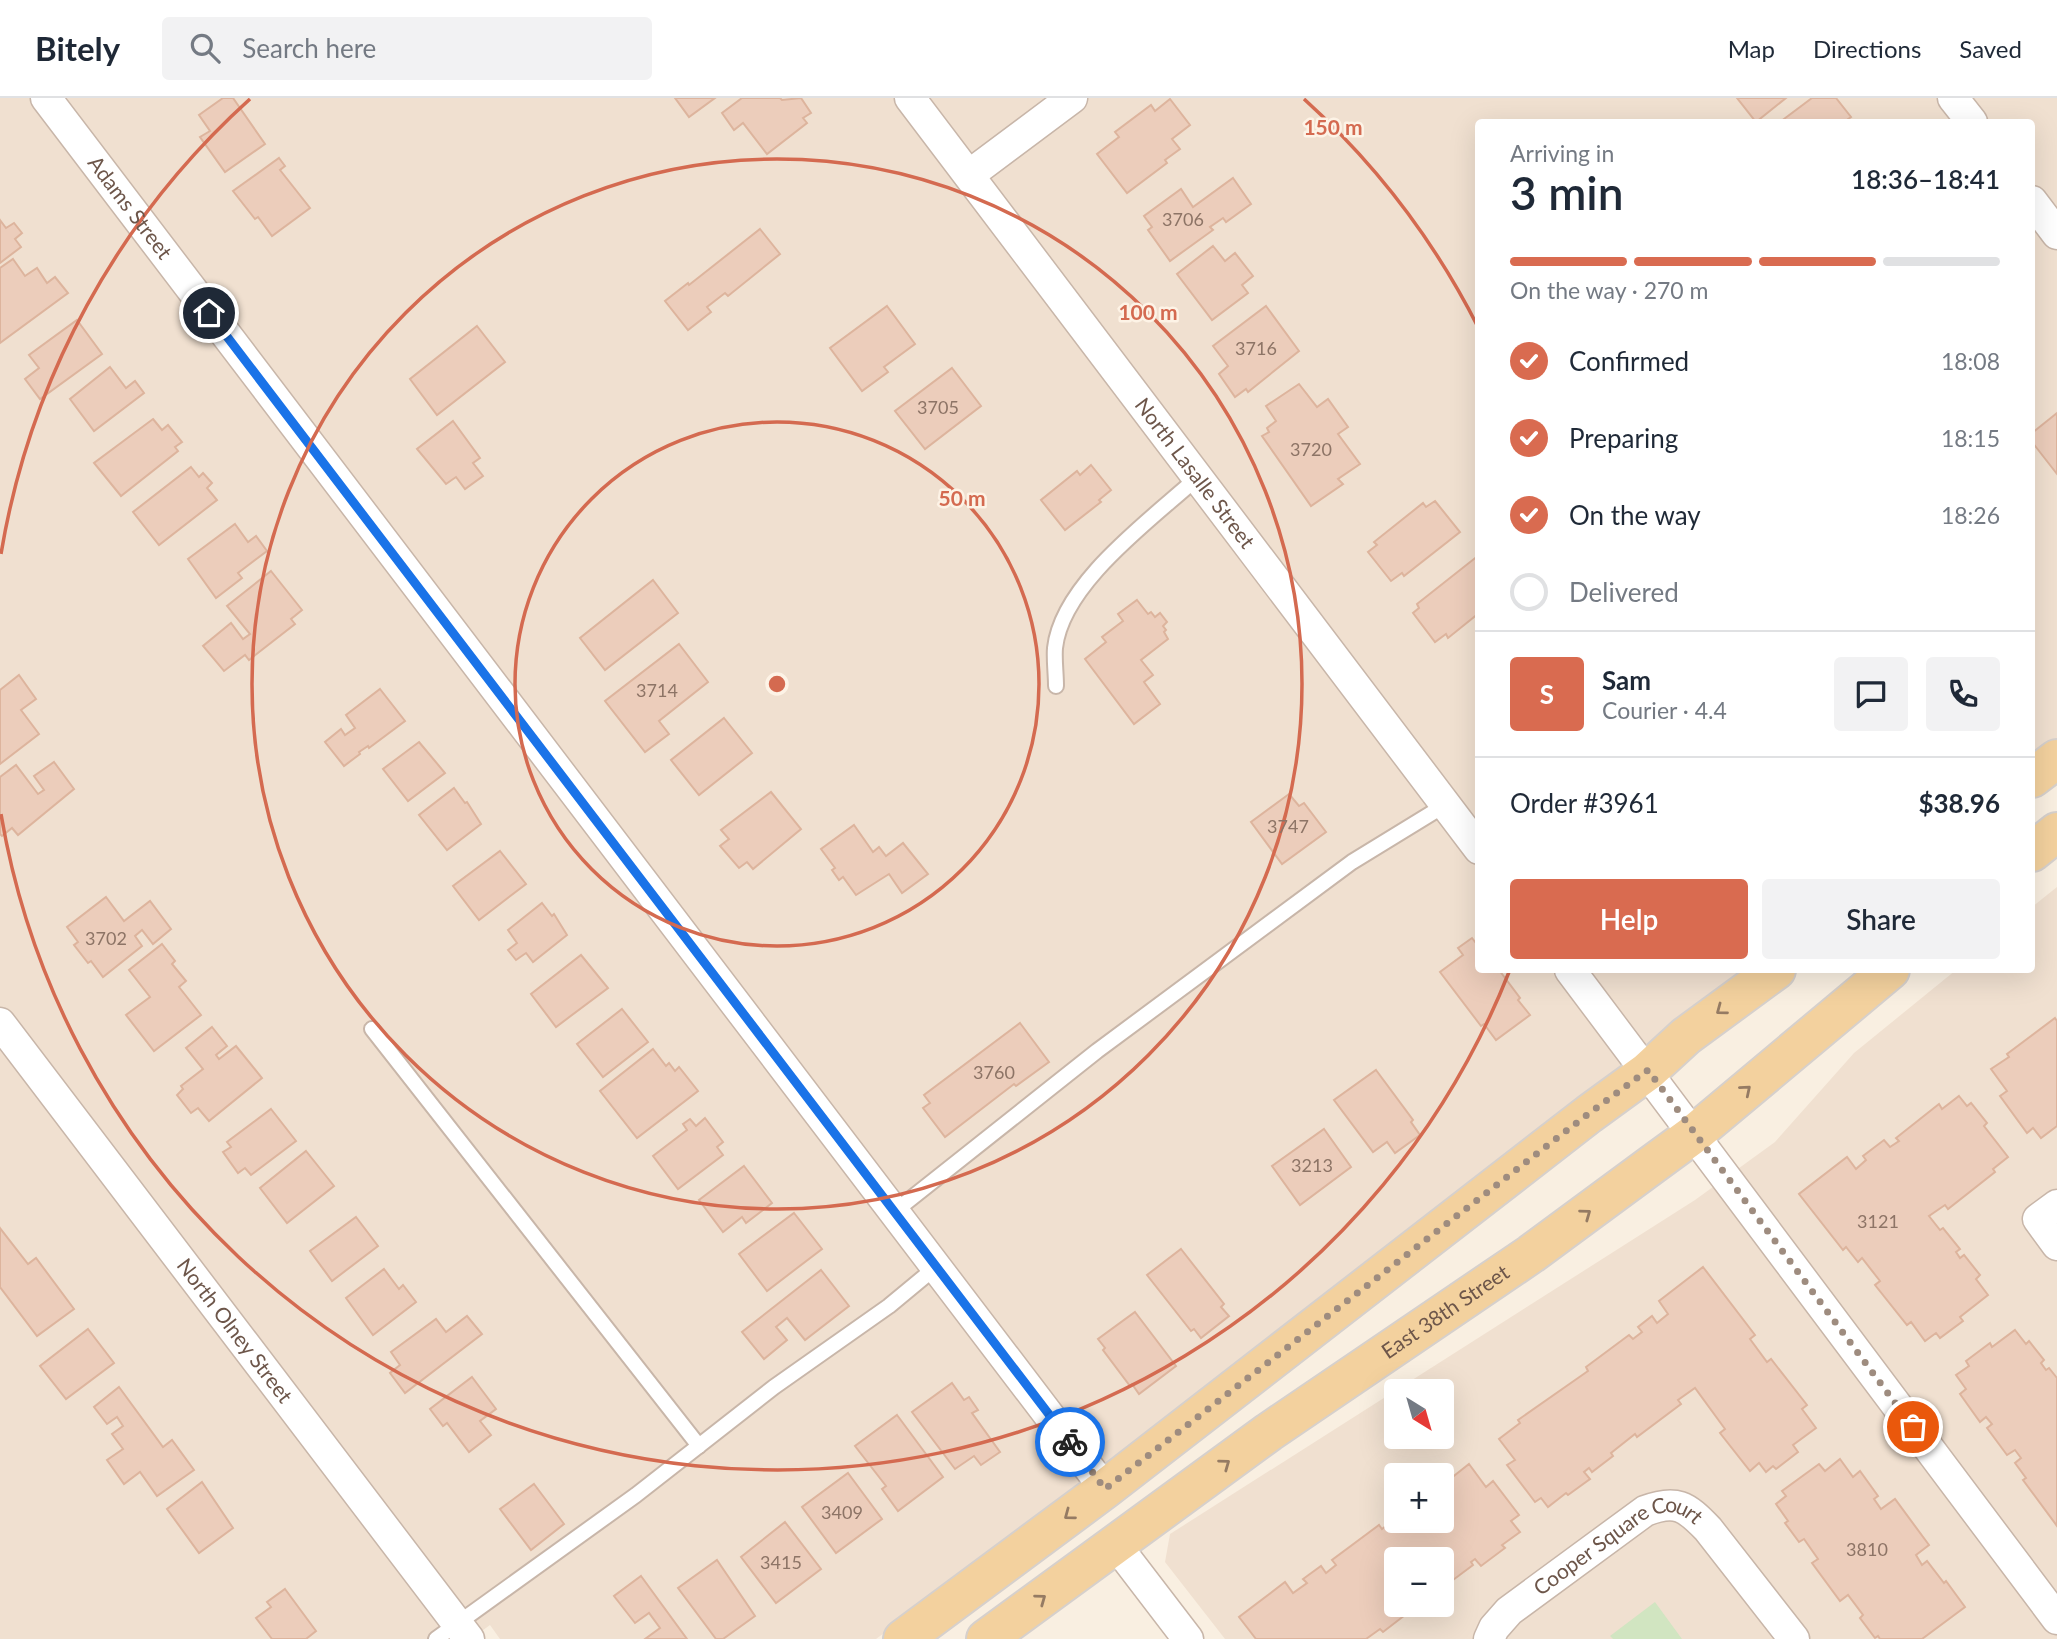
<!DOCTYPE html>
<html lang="en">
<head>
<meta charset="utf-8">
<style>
  :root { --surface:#fff; --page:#f2f2f3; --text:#1f2937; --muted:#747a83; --line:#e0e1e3; --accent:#d96b50 }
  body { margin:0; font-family:Lato,sans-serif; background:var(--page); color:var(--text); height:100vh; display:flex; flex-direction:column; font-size:26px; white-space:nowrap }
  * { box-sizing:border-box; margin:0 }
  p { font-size:23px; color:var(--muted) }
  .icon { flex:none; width:38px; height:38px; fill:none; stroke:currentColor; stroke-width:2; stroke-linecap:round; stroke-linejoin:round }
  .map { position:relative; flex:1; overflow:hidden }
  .details { position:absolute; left:1475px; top:21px; width:560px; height:854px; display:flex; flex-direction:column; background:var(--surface); border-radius:7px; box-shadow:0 7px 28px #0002 }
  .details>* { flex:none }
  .needle { width:46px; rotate:143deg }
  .fabs { position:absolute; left:1384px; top:1281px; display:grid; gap:14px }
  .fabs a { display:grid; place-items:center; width:70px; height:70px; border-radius:7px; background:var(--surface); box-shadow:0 7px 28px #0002; font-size:35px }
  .pin { position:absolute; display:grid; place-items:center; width:60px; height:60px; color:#fff; margin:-30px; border:4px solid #fff; border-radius:50%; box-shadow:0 2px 7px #0007 }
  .courier { position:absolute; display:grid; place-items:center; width:70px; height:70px; margin:-35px; border:5px solid #1a73e8; border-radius:50%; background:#fff; color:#222; box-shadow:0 2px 9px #0007 }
  .head em { font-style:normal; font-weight:600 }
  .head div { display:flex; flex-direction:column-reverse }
  .head { display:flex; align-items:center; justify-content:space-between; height:119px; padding:0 35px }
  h1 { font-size:46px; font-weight:600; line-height:52px }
  .bar { display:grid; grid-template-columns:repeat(4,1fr); gap:10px 7px; align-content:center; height:84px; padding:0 35px }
  .bar i { height:9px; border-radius:5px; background:var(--line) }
  .bar .selected { background:var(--accent) }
  .bar p { grid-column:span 4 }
  .line { display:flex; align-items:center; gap:18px; padding:0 35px; border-top:2px solid var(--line) }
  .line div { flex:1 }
  .round { display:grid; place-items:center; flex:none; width:74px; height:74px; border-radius:7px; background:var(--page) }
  ol { padding:0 35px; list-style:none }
  li { display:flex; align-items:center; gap:21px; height:77px }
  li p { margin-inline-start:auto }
  li .icon { padding:7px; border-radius:50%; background:var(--accent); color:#fff; stroke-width:4 }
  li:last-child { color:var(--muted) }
  li i { width:38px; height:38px; border:4px solid var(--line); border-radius:50% }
  .cta { display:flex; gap:14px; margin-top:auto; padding:14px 35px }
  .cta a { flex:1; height:80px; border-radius:7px; background:var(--accent); color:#fff; font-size:28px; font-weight:600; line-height:80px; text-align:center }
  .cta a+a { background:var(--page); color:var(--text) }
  header { display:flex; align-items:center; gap:42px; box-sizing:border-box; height:98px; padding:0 35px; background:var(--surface); border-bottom:2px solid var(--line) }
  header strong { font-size:33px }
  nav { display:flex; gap:38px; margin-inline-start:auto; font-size:24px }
  .search { width:490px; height:63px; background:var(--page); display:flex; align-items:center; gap:18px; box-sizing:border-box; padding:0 24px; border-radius:7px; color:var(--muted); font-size:26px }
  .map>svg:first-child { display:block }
</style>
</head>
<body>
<header>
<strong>Bitely</strong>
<div class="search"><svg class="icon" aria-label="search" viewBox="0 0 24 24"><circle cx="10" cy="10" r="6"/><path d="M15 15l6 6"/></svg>Search here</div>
<nav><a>Map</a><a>Directions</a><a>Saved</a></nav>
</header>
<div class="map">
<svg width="2057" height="1541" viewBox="0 0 2057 1541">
  <rect width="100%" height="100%" fill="#f9efe1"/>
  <g fill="#f0e0d0" fill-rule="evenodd">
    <polygon points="0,0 2057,0 2057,656 2032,675 2032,24 1479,24 1479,872 1770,872 876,1541 500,1541 490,1527 471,1541 0,1541"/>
    <path d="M2057,789V1541H1225L1165,1464L1170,1436L1695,1102L1775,1044L1854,955L1956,872H2032V809ZM1396,1293H1442V1339H1396ZM1396,1377H1442V1423H1396ZM1396,1461H1442V1507H1396Z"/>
  </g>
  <polygon fill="#d1e5c1" points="1655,1504 1682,1541 1613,1541 1610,1538"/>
  <g fill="#eccdbb" stroke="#ddb49d" stroke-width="2">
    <polygon points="223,0 233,0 265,46 225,74 200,39 210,33 199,17"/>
    <polygon points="675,0 715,0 689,19"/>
    <polygon points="742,0 780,0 782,2 801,0 811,15 803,20 807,25 767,56 743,25 734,32 722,15"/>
    <polygon points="1737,0 1786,0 1756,24"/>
    <polygon points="1812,0 1836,0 1851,19 1844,24 1780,24"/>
    <polygon points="1170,1 1190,27 1172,41 1180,51 1165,62 1167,65 1127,95 1097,56 1119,39 1115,34 1151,7 1155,13"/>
    <polygon points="279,60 285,68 280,72 310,110 272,138 258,119 255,121 233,93"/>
    <polygon points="1233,80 1251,106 1226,124 1223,120 1210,129 1213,132 1170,163 1148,132 1152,129 1144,118 1181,91 1193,109"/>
    <polygon points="0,122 6,130 14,125 22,135 15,141 21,149 0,165"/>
    <polygon points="760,131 780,156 728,198 725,195 707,209 711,214 688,232 665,203 688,185 689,187"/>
    <polygon points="1213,148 1225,163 1235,155 1253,178 1242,187 1248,195 1212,222 1177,176"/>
    <polygon points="13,161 25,178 37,170 47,185 55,179 68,195 0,245 0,170"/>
    <polygon points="887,208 915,246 884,269 888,274 862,293 830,250"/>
    <polygon points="1266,208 1299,253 1248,294 1246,291 1235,299 1219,276 1228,268 1213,248"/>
    <polygon points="77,222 102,256 40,301 25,281 39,270 29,257"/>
    <polygon points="477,228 505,264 437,317 410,281"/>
    <polygon points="110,269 126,290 135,283 144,295 94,333 70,301"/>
    <polygon points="952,270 981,308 925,351 895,313"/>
    <polygon points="1299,286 1317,309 1328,301 1348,329 1338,336 1360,366 1338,381 1343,386 1311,408 1262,338 1269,334 1267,330 1276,323 1266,308"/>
    <polygon points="2057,315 2057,376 2032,344 2032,335"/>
    <polygon points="153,321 162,332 168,327 182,344 175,349 178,353 121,398 94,365"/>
    <polygon points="453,323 480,360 473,365 483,378 465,391 456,379 446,386 417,351"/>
    <polygon points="1091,367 1111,392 1099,402 1101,404 1065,432 1041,402 1077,373 1080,377"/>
    <polygon points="191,369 199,379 203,375 212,385 207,390 217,402 159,447 133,414"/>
    <polygon points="1435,403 1460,434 1404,478 1402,475 1391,483 1368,454 1377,447 1374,444 1423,405 1426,409"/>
    <polygon points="235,426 248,444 256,438 267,453 238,475 242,480 216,500 188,461"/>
    <polygon points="1479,457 1479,515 1448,540 1446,536 1435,544 1413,515 1419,510 1417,506"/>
    <polygon points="271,473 302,512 291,521 295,526 249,562 245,557 224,573 203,548 231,525 243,541 250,536 227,508"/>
    <polygon points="653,482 678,515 605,572 580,540"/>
    <polygon points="1137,502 1148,516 1151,514 1155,519 1160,515 1167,524 1163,528 1166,532 1164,534 1168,541 1141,562 1153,577 1144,584 1160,606 1134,626 1085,561 1106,544 1102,539 1123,523 1118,516"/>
    <polygon points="679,546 708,584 659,623 669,636 645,654 605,603"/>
    <polygon points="19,577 36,601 21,612 39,636 0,666 0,592"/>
    <polygon points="380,591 405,623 369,650 368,648 359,654 360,656 344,668 325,644 341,631 345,637 355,630 346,617"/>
    <polygon points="724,620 752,655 699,697 671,662"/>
    <polygon points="419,644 445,675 408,703 383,671"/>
    <polygon points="54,664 74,691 18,737 12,730 2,738 0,736 0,679 16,667 38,696 44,692 34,678"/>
    <polygon points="454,690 465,705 467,704 481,726 447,752 419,717"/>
    <polygon points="771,694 801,731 753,771 747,764 739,770 720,748 729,741 721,732"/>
    <polygon points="1289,696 1299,708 1304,705 1326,734 1282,766 1251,724"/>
    <polygon points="854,727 873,754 879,749 886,758 903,745 928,776 902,795 889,776 856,797 843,779 839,782 832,772 835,770 821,751"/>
    <polygon points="500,753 526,786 479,822 453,788"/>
    <polygon points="106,799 124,823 150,803 171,831 153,846 142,832 135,838 142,848 103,879 91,863 88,865 74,847 78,844 67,829"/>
    <polygon points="542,805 552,818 554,816 567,837 533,864 526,855 516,862 508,852 517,845 508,832"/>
    <polygon points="1472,840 1479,849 1479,872 1499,872 1520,900 1518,902 1530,917 1496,942 1484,926 1481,928 1440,874 1463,857 1458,850"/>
    <polygon points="162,846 175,863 172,866 186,883 179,889 201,917 154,953 126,917 150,899 129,872"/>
    <polygon points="581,857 608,890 556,929 531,896"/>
    <polygon points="622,911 648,944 603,979 577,946"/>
    <polygon points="2055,920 2057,923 2057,1028 2041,1040 2033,1030 2027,1035 2000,998 2007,993 1991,971 2009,959 2007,956"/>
    <polygon points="1020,925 1049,964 1016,988 1014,986 945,1039 923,1010 930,1005 924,997"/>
    <polygon points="212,929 227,948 216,957 219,961 236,948 262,980 209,1023 198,1010 191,1015 177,997 183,991 181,988 203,971 186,950"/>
    <polygon points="653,951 666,968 669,965 675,973 679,969 698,993 637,1040 600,993"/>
    <polygon points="1376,972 1413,1022 1411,1024 1420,1037 1395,1055 1387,1044 1373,1054 1334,1002"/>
    <polygon points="1959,998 1967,1008 1971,1005 1987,1025 1984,1028 2008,1059 1993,1071 1995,1074 1948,1111 1945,1107 1929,1118 1940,1132 1943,1130 1960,1151 1956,1154 1960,1160 1964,1157 1980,1177 1976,1181 1988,1197 1960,1219 1963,1223 1940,1240 1936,1235 1925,1243 1911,1224 1907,1227 1875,1187 1880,1183 1862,1160 1858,1164 1846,1149 1843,1152 1799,1096 1847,1059 1856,1071 1866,1062 1863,1058 1884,1042 1890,1049 1899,1043 1896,1040 1939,1006 1942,1011"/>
    <polygon points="271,1011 296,1043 251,1077 245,1070 238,1075 223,1054 231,1049 227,1044"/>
    <polygon points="705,1020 723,1044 717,1049 723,1057 678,1091 653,1058 687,1032 683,1026 690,1021 696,1028"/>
    <polygon points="1324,1031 1351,1069 1300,1107 1272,1068"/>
    <polygon points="306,1053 334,1088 287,1125 260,1090"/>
    <polygon points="744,1068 772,1105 746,1125 742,1119 723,1134 699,1102"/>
    <polygon points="794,1115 822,1151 767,1193 739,1156"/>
    <polygon points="356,1119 378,1148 332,1183 310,1153"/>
    <polygon points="0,1130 28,1166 36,1160 74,1211 37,1238 0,1189"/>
    <polygon points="1181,1151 1224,1206 1221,1209 1229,1218 1201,1240 1194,1231 1191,1233 1147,1177"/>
    <polygon points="1703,1169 1755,1237 1750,1241 1767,1264 1771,1261 1807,1307 1802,1311 1816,1330 1793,1347 1798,1354 1776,1371 1773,1368 1766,1374 1759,1365 1750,1373 1720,1335 1725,1331 1695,1290 1678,1302 1681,1306 1637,1339 1635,1336 1611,1355 1613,1358 1592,1374 1589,1370 1584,1374 1590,1381 1568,1397 1566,1395 1548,1409 1541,1400 1535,1404 1507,1367 1515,1362 1499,1341 1520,1325 1518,1322 1588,1273 1586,1269 1629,1237 1633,1241 1642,1234 1638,1229 1652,1218 1657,1225 1668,1216 1659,1203"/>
    <polygon points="384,1171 399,1191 403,1187 416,1204 373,1237 346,1200"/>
    <polygon points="821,1172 849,1208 805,1242 787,1220 776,1229 787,1242 764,1261 742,1234"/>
    <polygon points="1135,1214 1176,1268 1139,1296 1132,1286 1130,1288 1103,1252 1105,1250 1098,1241"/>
    <polygon points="467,1218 482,1236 405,1295 390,1275 400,1267 391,1254 436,1221 446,1234"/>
    <polygon points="88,1231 114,1265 66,1301 40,1268"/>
    <polygon points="2015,1232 2026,1246 2029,1243 2044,1262 2041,1265 2046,1272 2049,1270 2057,1280 2057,1428 2023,1382 2026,1380 2015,1365 2021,1360 2015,1352 2007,1357 1987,1330 1992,1326 1986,1319 1980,1324 1960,1296 1966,1291 1956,1277 1969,1268 1966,1263 1990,1245 1992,1249"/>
    <polygon points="472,1279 496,1311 480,1323 491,1337 469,1354 447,1325 443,1328 430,1311"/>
    <polygon points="952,1285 964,1302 969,1299 978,1312 972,1315 1000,1354 981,1367 974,1358 955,1371 912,1314"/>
    <polygon points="119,1289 163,1349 172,1342 194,1372 157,1398 140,1374 124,1386 107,1362 123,1351 112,1336 123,1328 117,1319 107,1326 94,1309"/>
    <polygon points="897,1317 943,1379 898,1413 882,1391 886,1388 855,1348"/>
    <polygon points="1840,1361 1853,1379 1860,1373 1878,1398 1874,1401 1881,1411 1895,1401 1929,1447 1916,1457 1922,1467 1927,1463 1944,1485 1946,1483 1965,1509 1922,1541 1880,1541 1878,1538 1875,1540 1860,1520 1863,1517 1848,1497 1840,1503 1812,1465 1818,1461 1804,1441 1799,1444 1785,1425 1788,1423 1776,1406 1786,1398 1782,1393 1819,1366 1825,1373"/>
    <polygon points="1469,1366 1486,1389 1493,1383 1519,1417 1511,1423 1520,1434 1502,1447 1505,1450 1481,1468 1475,1461 1471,1464 1473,1467 1453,1482 1450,1479 1442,1485 1442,1461 1396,1461 1396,1507 1418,1507 1383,1534 1380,1531 1366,1541 1256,1541 1239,1519 1285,1484 1293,1495 1307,1485 1303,1481 1321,1468 1326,1475 1336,1467 1332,1462 1379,1427 1382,1431 1396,1420 1396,1423 1442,1423 1442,1379 1447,1376 1450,1381"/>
    <polygon points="848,1375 882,1421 836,1455 802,1409"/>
    <polygon points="202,1384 233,1430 199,1455 167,1411"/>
    <polygon points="534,1386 564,1426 531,1452 500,1411"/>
    <polygon points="785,1424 821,1471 776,1505 741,1459"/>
    <polygon points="717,1462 755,1518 723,1541 716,1541 678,1490"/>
    <polygon points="641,1478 687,1541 645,1541 660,1530 649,1515 635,1525 614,1498"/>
    <polygon points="285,1491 316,1533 306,1541 272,1541 256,1520 271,1509 267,1504"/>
  </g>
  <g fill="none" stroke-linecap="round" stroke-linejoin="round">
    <defs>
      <g id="lane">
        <path d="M1056,588C1056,575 1054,562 1055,550C1062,485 1152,421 1198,379"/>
        <polyline points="372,931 699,1348"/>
        <polyline points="894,1114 1097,953 1352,764 1445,707"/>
        <polyline points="436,1541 636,1397 774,1289 889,1208 936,1169"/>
      </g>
      <g id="street">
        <path id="s1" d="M46,0L1105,1391"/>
        <path id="s2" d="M910,0L1479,751"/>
        <polyline points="1953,0 1972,24"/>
        <polyline points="969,77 1072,0"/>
        <polyline points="2032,103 2057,136"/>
        <polyline points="1570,872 2057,1521"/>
        <path id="s3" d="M0,925L469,1541"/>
        <polyline points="2057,1107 2038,1121 2057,1147"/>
        <polyline points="1116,1447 1188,1541"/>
        <path id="s4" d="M1489,1541L1494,1530L1509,1513L1645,1413C1676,1401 1686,1408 1708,1431L1794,1541"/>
      </g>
      <g id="primary">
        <polyline points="2032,680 2057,661"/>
        <polyline points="2032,754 2057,734"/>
        <polyline points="903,1541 1105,1391 1589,1016 1648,973 1686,938 1776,872"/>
        <path id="s5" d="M986,1541L1269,1334L1531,1156L1653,1066L1694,1036L1890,872"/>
      </g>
    </defs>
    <use href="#lane" stroke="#c8b6a9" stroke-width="18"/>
    <use href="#street" stroke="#c8b6a9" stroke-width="33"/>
    <use href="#primary" stroke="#d6d0cc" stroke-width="42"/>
    <use href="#lane" stroke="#fff" stroke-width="14"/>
    <use href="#street" stroke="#fff" stroke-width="30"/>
    <use href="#primary" stroke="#f3d19e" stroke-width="38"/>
  </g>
  <defs><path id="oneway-chevron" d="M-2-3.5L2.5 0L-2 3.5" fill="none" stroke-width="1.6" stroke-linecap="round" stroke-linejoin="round" transform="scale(1.75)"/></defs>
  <g stroke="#957b63">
    <use href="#oneway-chevron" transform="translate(1721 912) rotate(143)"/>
    <use href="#oneway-chevron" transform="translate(1746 992) rotate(-40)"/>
    <use href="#oneway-chevron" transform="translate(1586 1116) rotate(-36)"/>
    <use href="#oneway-chevron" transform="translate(1225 1366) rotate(-36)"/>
    <use href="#oneway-chevron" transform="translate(1069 1417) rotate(143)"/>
    <use href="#oneway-chevron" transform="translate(1041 1501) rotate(-36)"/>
  </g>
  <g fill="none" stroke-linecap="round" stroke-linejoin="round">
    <polyline stroke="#9e8c7f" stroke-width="7" stroke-dasharray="0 12.6" points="1070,1344 1105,1391 1588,1016 1648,972 1913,1329"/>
    <polyline stroke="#1a73e8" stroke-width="9" points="209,215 1070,1344"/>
  </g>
  <g fill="none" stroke="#d46a50" stroke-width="3.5">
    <circle cx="777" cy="586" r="262"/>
    <circle cx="777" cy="586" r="525"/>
    <path d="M1509 874A787 787 0 0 1 1 716M1 456A787 787 0 0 1 250 1M1304 1A787 787 0 0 1 1478 229"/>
  </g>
  <g text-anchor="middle" stroke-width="5" stroke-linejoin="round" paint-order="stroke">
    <g font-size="18" fill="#8d7466">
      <text x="1183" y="128">3706</text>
      <text x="1256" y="257">3716</text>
      <text x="938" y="316">3705</text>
      <text x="1311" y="358">3720</text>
      <text x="657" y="599">3714</text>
      <text x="1288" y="735">3747</text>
      <text x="106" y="847">3702</text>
      <text x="994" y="981">3760</text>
      <text x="1312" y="1074">3213</text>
      <text x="1878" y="1130">3121</text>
      <text x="842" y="1421">3409</text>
      <text x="1867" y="1458">3810</text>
      <text x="781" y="1471">3415</text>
    </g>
    <g font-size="21" fill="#6d564a" stroke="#fdf3e6">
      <text dy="7" stroke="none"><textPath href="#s1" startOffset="138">Adams Street</textPath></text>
      <text dy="7" stroke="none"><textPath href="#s2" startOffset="471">North Lasalle Street</textPath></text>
      <text dy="7" stroke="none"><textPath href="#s5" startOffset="564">East 38th Street</textPath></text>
      <text dy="7" stroke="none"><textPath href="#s3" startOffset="387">North Olney Street</textPath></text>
      <text dy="7" stroke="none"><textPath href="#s4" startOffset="166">Cooper Square Court</textPath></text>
    </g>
  </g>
  <circle cx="777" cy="586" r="10" fill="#d46a50" stroke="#fdf3e6" stroke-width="3.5"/>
  <g font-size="21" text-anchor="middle" font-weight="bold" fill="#d46a50" stroke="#fdf3e6" stroke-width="5" stroke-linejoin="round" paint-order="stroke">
    <text x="1333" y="37">150 m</text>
    <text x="1148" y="222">100 m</text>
    <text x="962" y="408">50 m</text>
  </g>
</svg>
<div class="fabs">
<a><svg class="needle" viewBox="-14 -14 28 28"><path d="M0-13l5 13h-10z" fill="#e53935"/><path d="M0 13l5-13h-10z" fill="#747a83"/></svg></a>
<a>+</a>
<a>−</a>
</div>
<div class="pin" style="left:1913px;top:1329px;background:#ea580c"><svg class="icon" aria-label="bag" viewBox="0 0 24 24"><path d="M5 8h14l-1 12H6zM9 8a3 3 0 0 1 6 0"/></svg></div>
<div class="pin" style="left:209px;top:215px;background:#1f2937"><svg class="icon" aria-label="home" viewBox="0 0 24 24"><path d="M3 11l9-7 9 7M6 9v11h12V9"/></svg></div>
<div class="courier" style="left:1070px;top:1344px"><svg class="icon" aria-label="bike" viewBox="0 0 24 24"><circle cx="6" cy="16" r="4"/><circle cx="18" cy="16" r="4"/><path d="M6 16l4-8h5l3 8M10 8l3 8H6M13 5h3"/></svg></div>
<section class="details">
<div class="head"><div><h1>3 min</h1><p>Arriving in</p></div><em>18:36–18:41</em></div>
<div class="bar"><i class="selected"></i><i class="selected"></i><i class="selected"></i><i></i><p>On the way · 270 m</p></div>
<ol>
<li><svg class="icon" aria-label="check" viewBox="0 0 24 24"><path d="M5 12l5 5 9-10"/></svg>Confirmed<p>18:08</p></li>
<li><svg class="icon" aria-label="check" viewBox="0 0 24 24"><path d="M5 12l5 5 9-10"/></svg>Preparing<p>18:15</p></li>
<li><svg class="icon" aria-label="check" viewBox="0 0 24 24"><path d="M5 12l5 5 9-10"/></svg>On the way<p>18:26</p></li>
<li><i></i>Delivered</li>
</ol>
<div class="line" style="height:126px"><b class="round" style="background:var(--accent);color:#fff">S</b><div><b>Sam</b><p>Courier · 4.4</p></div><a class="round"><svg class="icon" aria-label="chat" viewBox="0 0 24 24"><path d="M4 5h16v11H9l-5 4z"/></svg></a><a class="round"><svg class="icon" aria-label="phone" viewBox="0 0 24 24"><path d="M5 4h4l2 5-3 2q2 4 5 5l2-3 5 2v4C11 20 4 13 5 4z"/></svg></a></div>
<div class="line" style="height:91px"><div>Order #3961</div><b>$38.96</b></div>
<div class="cta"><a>Help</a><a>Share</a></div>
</section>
</div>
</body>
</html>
